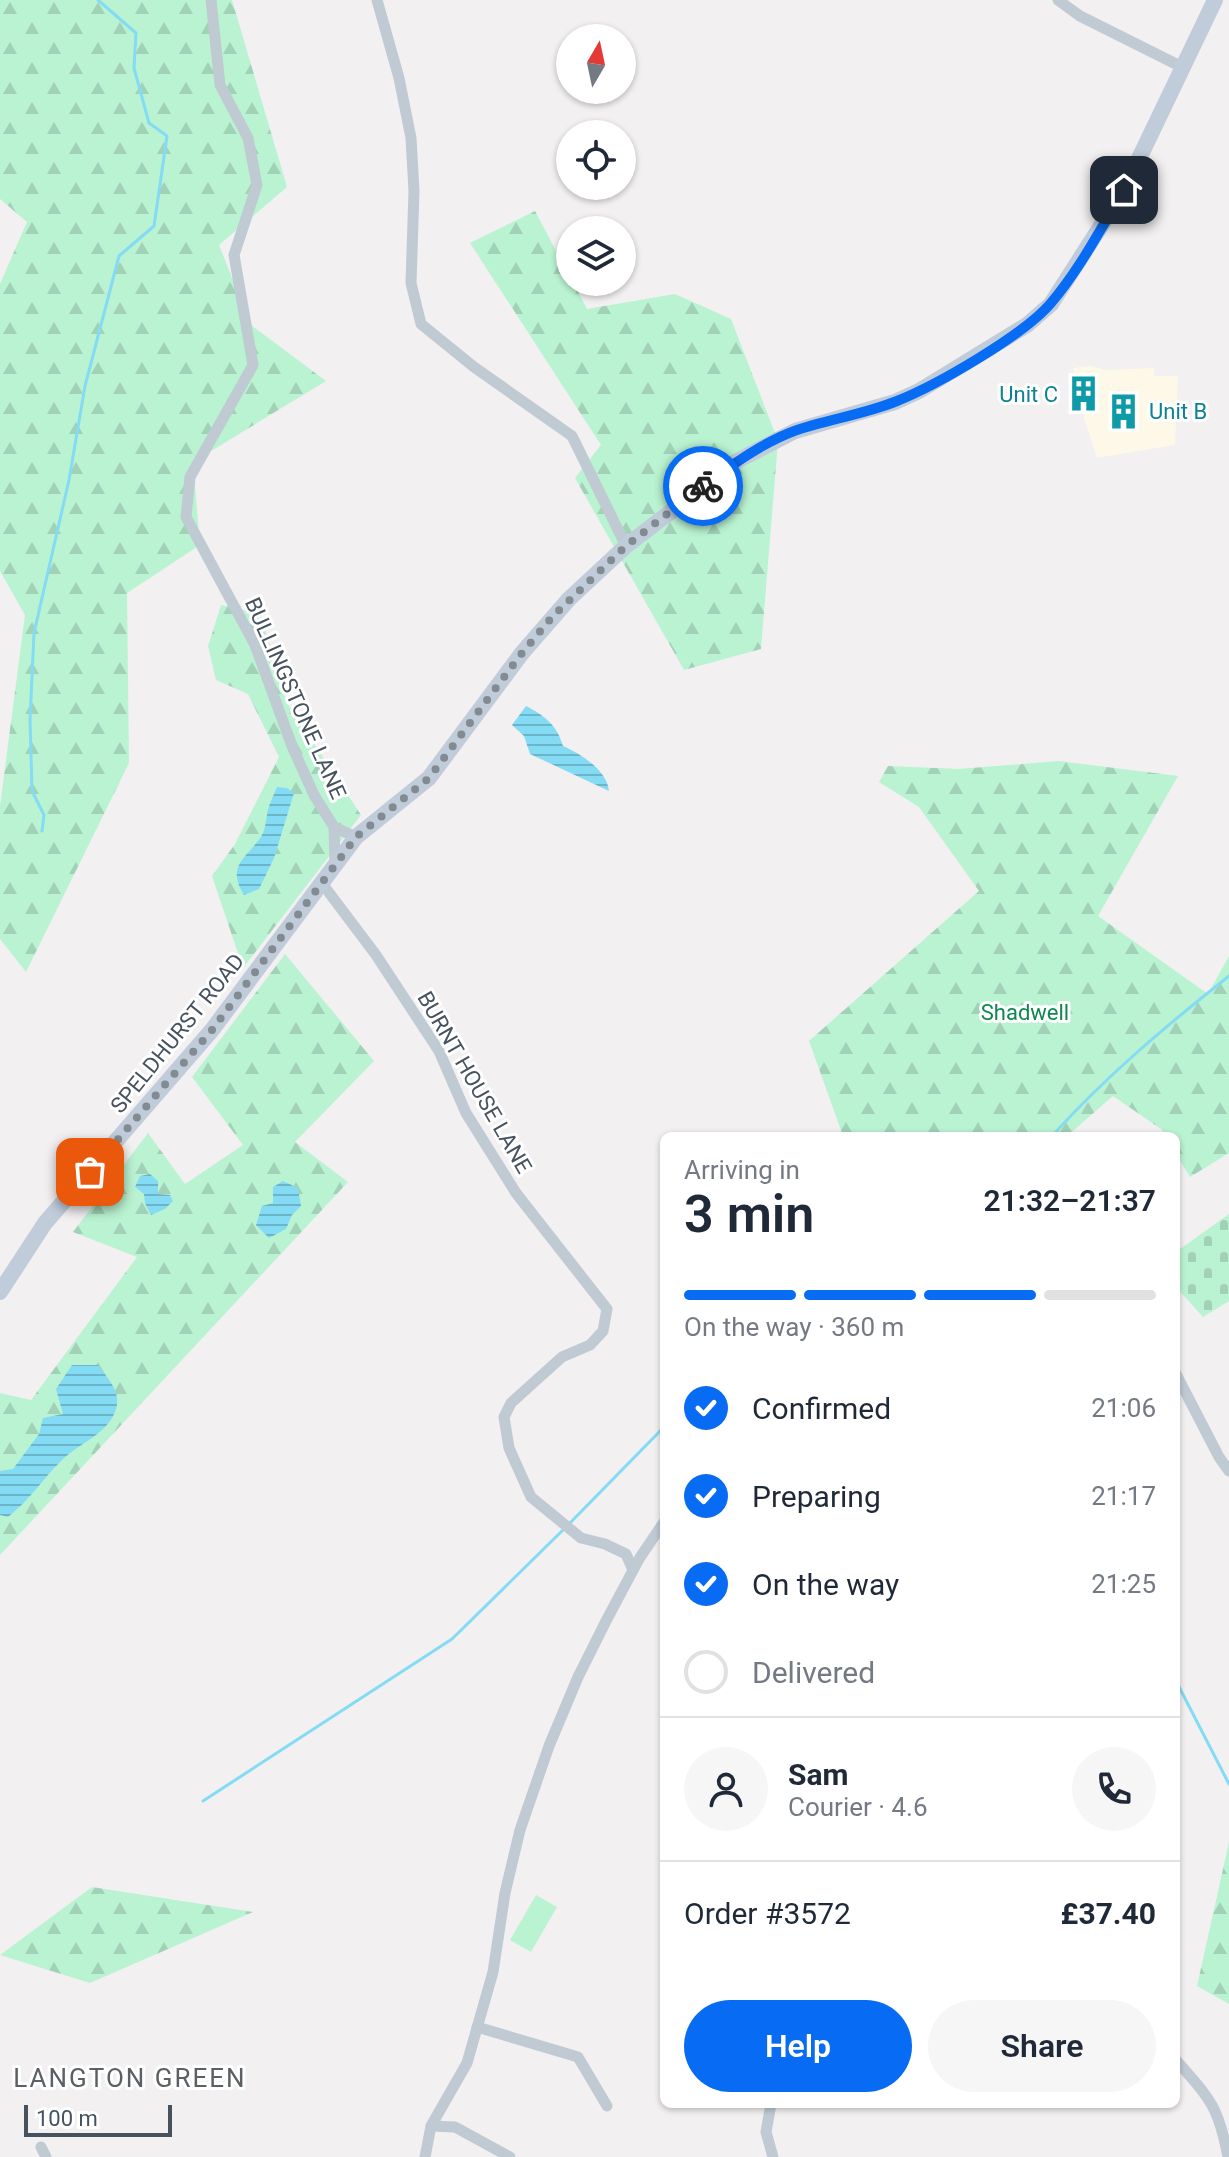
<!DOCTYPE html>
<html lang="en">
<head>
<meta charset="utf-8">
<style>
  :root { --surface:#fff; --page:#f6f6f7; --text:#1f2937; --muted:#747a83; --line:#e0e1e3; --accent:#086bf4 }
  body { margin:0; font-family:Roboto,sans-serif; background:var(--page); color:var(--text); height:100vh; display:flex; flex-direction:column; font-size:30px; white-space:nowrap }
  * { box-sizing:border-box; margin:0 }
  p { font-size:26px; color:var(--muted) }
  .icon { flex:none; width:44px; height:44px; fill:none; stroke:currentColor; stroke-width:2; stroke-linecap:round; stroke-linejoin:round }
  .map { position:relative; flex:1; overflow:hidden }
  .side { position:absolute; left:660px; top:1132px; width:520px; height:976px; display:flex; flex-direction:column; background:var(--surface); border-radius:12px; box-shadow:0 2px 6px #0004 }
  .side>* { flex:none }
  .needle { width:52px; rotate:9deg }
  .fabs { position:absolute; left:556px; top:24px; display:grid; gap:16px }
  .fabs a { display:grid; place-items:center; width:80px; height:80px; border-radius:50%; background:var(--surface); box-shadow:0 2px 6px #0004; font-size:40px }
  .scale { position:absolute; left:24px; bottom:20px; width:148px; box-sizing:border-box; padding-left:8px; border:4px solid #46535f; border-top:0; font-size:22px; line-height:28px; white-space:nowrap; color:#46535f; -webkit-text-stroke:6px #fff; paint-order:stroke }
  .pin { position:absolute; display:grid; place-items:center; width:68px; height:68px; color:#fff; margin:-34px; border-radius:16px; box-shadow:0 4px 12px #0006 }
  .courier { position:absolute; display:grid; place-items:center; width:80px; height:80px; margin:-40px; border:6px solid #086bf4; border-radius:50%; background:#fff; color:#222; box-shadow:0 2px 10px #0007 }
  .head em { font-style:normal; font-weight:600 }
  .head div { display:flex; flex-direction:column-reverse }
  .head { display:flex; align-items:center; justify-content:space-between; height:136px; padding:0 24px }
  h1 { font-size:52px; font-weight:600; line-height:60px }
  .bar { display:grid; grid-template-columns:repeat(4,1fr); gap:12px 8px; align-content:center; height:96px; padding:0 24px }
  .bar i { height:10px; border-radius:6px; background:var(--line) }
  .bar .active { background:var(--accent) }
  .bar p { grid-column:span 4 }
  .line { display:flex; align-items:center; gap:20px; padding:0 24px; border-top:2px solid var(--line) }
  .line div { flex:1 }
  .round { display:grid; place-items:center; flex:none; width:84px; height:84px; border-radius:42px; background:var(--page) }
  ol { padding:0 24px; list-style:none }
  li { display:flex; align-items:center; gap:24px; height:88px }
  li p { margin-inline-start:auto }
  li .icon { padding:8px; border-radius:50%; background:var(--accent); color:#fff; stroke-width:4 }
  li:last-child { color:var(--muted) }
  li i { width:44px; height:44px; border:4px solid var(--line); border-radius:50% }
  .action { display:flex; gap:16px; margin-top:auto; padding:16px 24px }
  .action a { flex:1; height:92px; border-radius:48px; background:var(--accent); color:#fff; font-size:32px; font-weight:600; line-height:92px; text-align:center }
  .action a+a { background:var(--page); color:var(--text) }
  .map>svg:first-child { display:block }
</style>
</head>
<body>
<div class="map">
<svg width="1229" height="2157" viewBox="0 0 1229 2157">
  <defs>
    <pattern id="forest-firs" width="22" height="20" patternUnits="userSpaceOnUse" patternTransform="scale(2)"><rect width="22" height="20" fill="#baf3d2"/><path d="M5 1l3.5 6h-7zM16 11l3.5 6h-7z" fill="#a1d2b7"/></pattern>
    <pattern id="cemetery-stones" width="16" height="16" patternUnits="userSpaceOnUse" patternTransform="scale(2)"><rect width="16" height="16" fill="#baf3d2"/><path d="M2 7V4a2 2 0 0 1 4 0v3zM10 15v-3a2 2 0 0 1 4 0v3z" fill="#a1d2b7"/></pattern>
    <pattern id="water-rules" width="6" height="5" patternUnits="userSpaceOnUse" patternTransform="scale(2)"><rect width="6" height="5" fill="#84dbf4"/><path d="M0 2.5h6" fill="none" stroke="#6eb4c9"/></pattern>
  </defs>
  <rect width="100%" height="100%" fill="#f2f0f0"/>
  <polygon fill="#fef8e8" points="1091,366 1105,370 1154,368 1154,376 1178,376 1175,445 1097,458 1083,415 1073,368"/>
  <g fill="url(#forest-firs)">
    <polygon points="0,0 232,0 287,187 219,245 251,325 326,381 193,462 200,545 127,593 129,763 26,972 0,939 0,806 25,615 0,571 0,284 27,222 0,199"/>
    <polygon points="535,211 570,277 570,282 573,282 587,309 675,294 731,319 778,441 761,649 684,670 575,478 601,445 470,243"/>
    <polygon points="221,605 261,614 286,701 361,815 243,968 212,876 235,844 279,757 248,694 216,680 208,646"/>
    <polygon points="1059,761 1178,776 1098,916 1208,994 1229,956 1229,1153 1190,1177 1176,1154 1176,1136 1166,1136 1161,1129 1113,1096 1067,1136 843,1136 809,1041 979,891 919,807 879,782 888,766 959,769"/>
    <polygon points="285,954 374,1061 295,1142 348,1182 0,1555 0,1393 31,1400 137,1257 73,1232 148,1133 185,1184 243,1145 192,1077"/>
    <polygon points="1229,1842 1229,2004 1197,1986"/>
    <polygon points="92,1887 253,1912 90,1983 0,1955"/>
  </g>
  <polygon fill="url(#cemetery-stones)" points="1229,1214 1229,1301 1203,1317 1176,1287 1176,1252"/>
  <polygon fill="#baf3d2" points="536,1895 557,1907 531,1952 510,1940"/>
  <g fill="url(#water-rules)">
    <path d="M526,706C545,716 557,725 563,746C581,754 607,770 609,791L530,754L524,736L512,725Z"/>
    <path d="M277,787L287,788L294,793L274,858L259,889L244,895C225,864 248,858 262,835C266,828 266,818 268,810C270,802 274,794 277,787Z"/>
    <polygon points="150,1174 158,1181 158,1194 170,1195 173,1201 165,1209 151,1215 145,1203 144,1194 135,1187 140,1176"/>
    <polygon points="283,1181 298,1188 301,1206 292,1215 286,1229 269,1238 256,1225 262,1206 273,1203 273,1187"/>
    <path d="M72,1365H98C107,1377 122,1393 116,1409C108,1434 81,1442 63,1459C42,1479 32,1498 8,1517L0,1515V1471L13,1469L39,1434L43,1418L63,1414L56,1389Z"/>
  </g>
  <g fill="none" stroke-linecap="round" stroke-linejoin="round">
    <g stroke="#84dbf4" stroke-width="3">
      <polyline points="42,831 44,815 32,791 30,720 34,633 69,480 85,386 119,256 154,226 167,136 149,123 134,68 136,33 98,0"/>
      <path d="M1052,1136C1106,1076 1166,1026 1229,976"/>
      <polyline points="569,1524 664,1427"/>
      <polyline points="1176,1681 1229,1784"/>
      <polyline points="203,1801 452,1639 563,1530"/>
    </g>
    <g stroke="#bfcad3" stroke-width="11">
      <polyline points="211,0 220,85 248,138 257,185 234,255 253,365 190,477 186,517 255,645 292,746 314,795 334,827 356,837"/>
      <polyline points="377,0 399,78 411,138 414,191 411,283 421,324 474,367 572,436 626,546"/>
      <polyline points="1058,0 1080,16 1182,67"/>
      <polyline points="334,827 335,864"/>
      <polyline points="321,882 376,955 439,1051 466,1113 516,1193 607,1309 603,1331 590,1345 562,1357 511,1403 504,1417 509,1448 531,1497 581,1538 605,1544 626,1554 633,1570"/>
      <polyline points="1176,1374 1219,1457 1229,1471"/>
      <polyline points="477,2027 578,2057 607,2106"/>
      <path d="M1176,2060C1210,2099 1218,2105 1228,2157"/>
      <polyline points="771,2104 766,2132 773,2157"/>
      <polyline points="431,2126 455,2127 510,2157"/>
      <polyline points="41,2147 46,2157"/>
      <polyline points="425,2157 431,2126 467,2063 493,1972 505,1893 520,1830 549,1746 578,1677 606,1621 639,1559 664,1522"/>
    </g>
    <polyline stroke="#c1ccda" stroke-width="16" points="0,1292 45,1223 212,1030 356,837 429,778 522,653 569,599 626,546 737,461 795,431 895,402 919,391 1027,325 1051,304 1124,190 1215,0"/>
  </g>
  <g fill="none" stroke-linecap="round" stroke-linejoin="round">
    <polyline stroke="#828a92" stroke-width="8" stroke-dasharray="0 14.4" points="90,1172 212,1030 356,837 429,778 522,653 553,616 626,546 703,486"/>
    <path stroke="#086bf4" stroke-width="10" d="M703,486C732,465 763,442 797,430C830,419 865,414 897,401C937,385 1024,335 1051,303C1080,269 1101,228 1124,190"/>
  </g>
  <defs>
    <symbol id="building-bare" viewBox="-9 -9 18 18"><path d="M-4-6H4V6H1V3H-1V6H-4ZM-2.5-4.3h1.7v1.8h-1.7ZM.8-4.3h1.7v1.8H.8ZM-2.5-1h1.7V.8h-1.7ZM.8-1h1.7V.8H.8Z" fill="#0f9aa8" stroke="#fff" stroke-width="2.5" paint-order="stroke"/></symbol>
  </defs>
  <g fill-rule="evenodd">
    <use href="#building-bare" x="1058" y="368" width="51" height="51"/>
    <use href="#building-bare" x="1098" y="386" width="51" height="51"/>
  </g>
  <g text-anchor="middle" stroke-width="6" stroke-linejoin="round" paint-order="stroke">
    <g font-size="22" fill="#0d838f" stroke="#fff" text-anchor="end">
      <text x="1058" y="402">Unit C</text>
      <text x="1149" y="419" text-anchor="start">Unit B</text>
    </g>
    <g font-size="22" fill="#46535f" stroke="#fff">
      <text transform="translate(296 698) rotate(66)" y="8">BULLINGSTONE LANE</text>
      <text transform="translate(177 1033) rotate(-51)" y="8">SPELDHURST ROAD</text>
      <text transform="translate(475 1082) rotate(60)" y="8">BURNT HOUSE LANE</text>
    </g>
    <g font-size="22" fill="#0e884e" stroke="#fff">
      <text x="1025" y="1020">Shadwell</text>
    </g>
    <g font-size="26" letter-spacing="2" fill="#5b6065" stroke="#fff">
      <text x="130" y="2087">LANGTON GREEN</text>
    </g>
  </g>
</svg>
<div class="fabs">
<a><svg class="needle" viewBox="-14 -14 28 28"><path d="M0-13l5 13h-10z" fill="#e53935"/><path d="M0 13l5-13h-10z" fill="#747a83"/></svg></a>
<a><svg class="icon" aria-label="locate" viewBox="0 0 24 24"><circle cx="12" cy="12" r="6"/><path d="M12 2v4M12 18v4M2 12h4M18 12h4"/></svg></a>
<a><svg class="icon" aria-label="layers" viewBox="0 0 24 24"><path d="M12 4l9 5-9 5-9-5zM3 14l9 5 9-5"/></svg></a>
</div>
<div class="scale">100 m</div>
<div class="pin" style="left:90px;top:1172px;background:#ea580c"><svg class="icon" aria-label="bag" viewBox="0 0 24 24"><path d="M5 8h14l-1 12H6zM9 8a3 3 0 0 1 6 0"/></svg></div>
<div class="pin" style="left:1124px;top:190px;background:#1f2937"><svg class="icon" aria-label="home" viewBox="0 0 24 24"><path d="M3 11l9-7 9 7M6 9v11h12V9"/></svg></div>
<div class="courier" style="left:703px;top:486px"><svg class="icon" aria-label="bike" viewBox="0 0 24 24"><circle cx="6" cy="16" r="4"/><circle cx="18" cy="16" r="4"/><path d="M6 16l4-8h5l3 8M10 8l3 8H6M13 5h3"/></svg></div>
<section class="side">
<div class="head"><div><h1>3 min</h1><p>Arriving in</p></div><em>21:32–21:37</em></div>
<div class="bar"><i class="active"></i><i class="active"></i><i class="active"></i><i></i><p>On the way · 360 m</p></div>
<ol>
<li><svg class="icon" aria-label="check" viewBox="0 0 24 24"><path d="M5 12l5 5 9-10"/></svg>Confirmed<p>21:06</p></li>
<li><svg class="icon" aria-label="check" viewBox="0 0 24 24"><path d="M5 12l5 5 9-10"/></svg>Preparing<p>21:17</p></li>
<li><svg class="icon" aria-label="check" viewBox="0 0 24 24"><path d="M5 12l5 5 9-10"/></svg>On the way<p>21:25</p></li>
<li><i></i>Delivered</li>
</ol>
<div class="line" style="height:144px"><a class="round"><svg class="icon" aria-label="person" viewBox="0 0 24 24"><circle cx="12" cy="8" r="4"/><path d="M4 21q1-7 8-7t8 7"/></svg></a><div><b>Sam</b><p>Courier · 4.6</p></div><a class="round"><svg class="icon" aria-label="phone" viewBox="0 0 24 24"><path d="M5 4h4l2 5-3 2q2 4 5 5l2-3 5 2v4C11 20 4 13 5 4z"/></svg></a></div>
<div class="line" style="height:104px"><div>Order #3572</div><b>£37.40</b></div>
<div class="action"><a>Help</a><a>Share</a></div>
</section>
</div>
</body>
</html>
